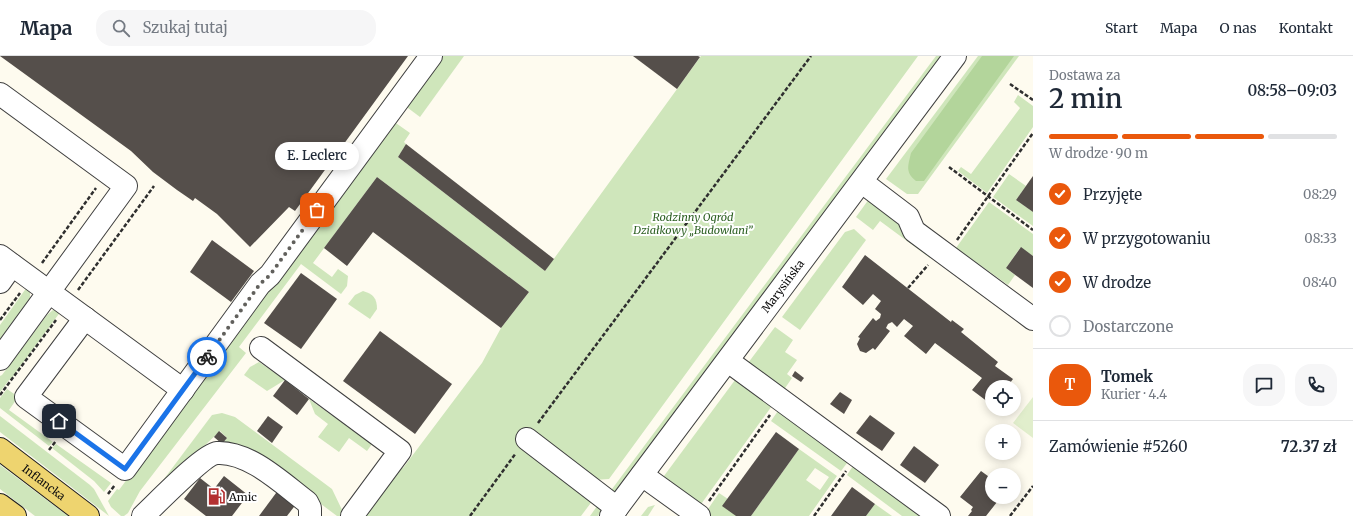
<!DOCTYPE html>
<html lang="pl">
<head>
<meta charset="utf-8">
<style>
  :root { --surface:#fff; --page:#f6f6f7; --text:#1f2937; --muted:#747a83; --line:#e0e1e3; --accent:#ea580c }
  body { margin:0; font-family:Merriweather,serif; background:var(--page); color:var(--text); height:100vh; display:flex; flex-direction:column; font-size:15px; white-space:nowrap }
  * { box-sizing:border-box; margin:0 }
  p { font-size:13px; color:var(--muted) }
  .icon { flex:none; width:22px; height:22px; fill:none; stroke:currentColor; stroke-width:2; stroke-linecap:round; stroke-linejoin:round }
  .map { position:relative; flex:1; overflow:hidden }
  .drawer { display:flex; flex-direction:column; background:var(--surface); width:320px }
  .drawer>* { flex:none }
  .tools { position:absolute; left:985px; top:324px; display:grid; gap:8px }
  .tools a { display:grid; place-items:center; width:36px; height:36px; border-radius:50%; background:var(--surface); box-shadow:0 2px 10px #0003; font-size:20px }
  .pin { position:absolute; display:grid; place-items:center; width:34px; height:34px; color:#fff; margin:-17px; border-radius:8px; box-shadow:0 2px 6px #0006 }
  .courier { position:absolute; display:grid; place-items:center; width:40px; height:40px; margin:-20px; border:3px solid #1a73e8; border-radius:50%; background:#fff; color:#222; box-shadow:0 1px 5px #0007 }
  .bubble { position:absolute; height:28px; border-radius:14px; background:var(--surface); box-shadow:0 2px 10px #0003; font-size:13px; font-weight:600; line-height:28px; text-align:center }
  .headline em { font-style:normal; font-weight:600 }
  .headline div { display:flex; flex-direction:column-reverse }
  .headline { display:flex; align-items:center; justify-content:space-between; height:68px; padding:0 16px }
  h1 { font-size:26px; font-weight:600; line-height:30px }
  .bar { display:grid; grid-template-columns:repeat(4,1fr); gap:6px 4px; align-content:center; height:48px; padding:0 16px }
  .bar i { height:5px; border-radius:3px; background:var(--line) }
  .bar .on { background:var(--accent) }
  .bar p { grid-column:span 4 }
  .line { display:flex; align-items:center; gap:10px; padding:0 16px; border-top:1px solid var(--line) }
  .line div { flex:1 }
  .round { display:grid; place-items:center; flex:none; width:42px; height:42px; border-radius:16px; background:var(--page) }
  ol { padding:0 16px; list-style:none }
  li { display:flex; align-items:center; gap:12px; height:44px }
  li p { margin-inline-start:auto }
  li .icon { padding:4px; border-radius:50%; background:var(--accent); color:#fff; stroke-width:4 }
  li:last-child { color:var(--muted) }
  li i { width:22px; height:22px; border:2px solid var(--line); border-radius:50% }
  header { display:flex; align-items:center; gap:24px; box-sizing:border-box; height:56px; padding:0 20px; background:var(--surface); border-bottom:1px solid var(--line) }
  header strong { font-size:19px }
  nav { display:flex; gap:22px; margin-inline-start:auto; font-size:14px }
  .search { width:280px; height:36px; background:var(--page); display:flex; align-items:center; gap:10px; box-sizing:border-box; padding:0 14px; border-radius:16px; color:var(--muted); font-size:15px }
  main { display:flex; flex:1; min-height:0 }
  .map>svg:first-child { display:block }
</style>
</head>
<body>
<header>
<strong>Mapa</strong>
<div class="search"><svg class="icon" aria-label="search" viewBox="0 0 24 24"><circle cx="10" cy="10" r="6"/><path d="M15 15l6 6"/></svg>Szukaj tutaj</div>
<nav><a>Start</a><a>Mapa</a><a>O nas</a><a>Kontakt</a></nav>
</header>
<main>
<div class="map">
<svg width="1033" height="460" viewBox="0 0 1033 460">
  <rect width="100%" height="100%" fill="#fefbef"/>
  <g fill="#cfe6bb" fill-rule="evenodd">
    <polygon points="440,0 464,0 420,61 404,49"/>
    <polygon points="701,0 918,0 609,423 593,424 593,444 581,460 364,460 398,413 403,412 482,307 501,272 529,236 377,121 313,207 332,221 338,213 348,220 347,230 341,238 301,208 239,291 246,297 140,435 128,457 124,460 121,460 111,451 108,445 117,433 119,434 393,65 410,77 404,86 406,88 398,101 545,215"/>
    <polygon points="936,0 945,0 614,439 609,437"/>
    <polygon points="978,0 1019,0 918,138 907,138 886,123"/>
    <polygon points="1018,39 1033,50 1033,71 987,137 958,115 961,111 971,118 1020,52 1014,46"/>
    <polygon points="1009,118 1026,130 1016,144 1033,156 1033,170 993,141"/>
    <polygon points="869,143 934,197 930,202 880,165 873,174 856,161"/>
    <polygon points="989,146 1033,178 1033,200 1020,192 1006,212 1015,219 1008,229 956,192"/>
    <polygon points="854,173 866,184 800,274 782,261 845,176"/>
    <polygon points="27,231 30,235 30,242 0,283 0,269"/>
    <path d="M363,235C373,238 377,242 377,253L370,263L348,248L355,239Z"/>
    <polygon points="53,254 61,255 11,323 9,324 0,336 0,320 2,319 47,259"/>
    <polygon points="775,271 793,284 785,296 797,304 787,318 792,322 781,338 745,311"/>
    <polygon points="259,306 285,324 267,335 244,319 250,311"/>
    <polygon points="731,319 660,413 661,408 727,320"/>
    <polygon points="738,320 774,347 699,451 661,424"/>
    <polygon points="7,333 17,340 16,344 9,354 53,386 49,390 0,352 0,342"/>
    <polygon points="309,343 372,388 367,395 349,382 339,396 318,381 328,368 315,358"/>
    <polygon points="780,352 850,403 841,415 771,365"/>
    <polygon points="222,357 235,361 332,433 344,458 342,460 337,460 257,400 222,388 227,382 220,375 163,429 161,427 212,359"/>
    <polygon points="0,360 90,429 94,433 109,460 0,376"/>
    <polygon points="56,388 111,427 104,436 94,425 52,392"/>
    <path d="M799,393L837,420L809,460H751ZM815,412L829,421L820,434L806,424Z"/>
    <polygon points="855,407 923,460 902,460 847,419"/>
    <polygon points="0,409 68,460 35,460 0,433"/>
    <polygon points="719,437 728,443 736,460 711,460 706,456"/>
    <polygon points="600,446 605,451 598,460 590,460"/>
    <polygon points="875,448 892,460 866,460"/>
    <polygon points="655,449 648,460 641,460 648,451"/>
  </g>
  <path fill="#b3d59b" d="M982,0H1014L924,125H916C905,116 908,110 911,97Z"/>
  <polygon fill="#e1eecc" points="1033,341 1033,382 1013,367"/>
  <g fill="#554f4b">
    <polygon points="0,0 408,0 295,155 289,151 250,191 217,158 195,142 193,145 177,134 153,116 131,95"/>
    <polygon points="633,0 698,0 700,1 677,33"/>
    <polygon points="406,88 554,203 545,215 398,101"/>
    <polygon points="1033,120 1033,156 1016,144"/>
    <polygon points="377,121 529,236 501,272 373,176 347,210 324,192"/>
    <polygon points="212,184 254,215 231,246 190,216"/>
    <polygon points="1021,191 1033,200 1033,232 1006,212"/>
    <polygon points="865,199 951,266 952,264 964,273 961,276 998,306 995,310 1013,323 1007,331 992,331 992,349 972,334 982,322 935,287 926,298 904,280 913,270 904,263 897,271 892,266 888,268 886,272 890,275 875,294 873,292 866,297 860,295 857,288 860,282 858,281 873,262 876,265 880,262 881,258 875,253 881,245 873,238 863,249 842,231"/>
    <polygon points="301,217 337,243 301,293 264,267"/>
    <polygon points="380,275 452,328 415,378 343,325"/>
    <polygon points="795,315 804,322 801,326 792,320"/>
    <polygon points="285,324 309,343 297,359 273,340"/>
    <polygon points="840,336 852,344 844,358 830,348"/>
    <polygon points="870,359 895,377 882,395 856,377"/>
    <polygon points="268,360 283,371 272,387 257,375"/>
    <polygon points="219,375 227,382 222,388 214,381"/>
    <polygon points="776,376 799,393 751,460 736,460 722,450"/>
    <polygon points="914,390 939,409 925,427 900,409"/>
    <polygon points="981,415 992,423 992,441 1001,441 986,460 968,460 972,455 971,454 973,451 960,441"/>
    <polygon points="224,420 248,439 232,460 206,460 184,443 200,422 214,433"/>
    <polygon points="282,429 300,443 287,460 259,460"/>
    <polygon points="852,431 875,448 866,460 831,460"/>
  </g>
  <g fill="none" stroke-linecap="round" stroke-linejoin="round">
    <defs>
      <g id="minor">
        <polyline points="0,38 126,130 0,303"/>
        <polyline points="862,126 908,161 914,175 1033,263"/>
        <polyline points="0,200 183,334"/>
        <polyline points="0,226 12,209"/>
        <polyline points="85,262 26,341 125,413 260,228 270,219 431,0"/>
        <polyline points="261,292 400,395 352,460"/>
        <polyline points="728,305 939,460"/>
        <polyline points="527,383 617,452"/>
        <polyline points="642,419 699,460"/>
        <path d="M143,460C156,448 204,398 217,397C249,395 283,428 307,446L310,452V460"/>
        <path id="s1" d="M611,460L955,0"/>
      </g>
      <g id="major">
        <path id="s2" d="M0,393L88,460"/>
        <polyline points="0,449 15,460"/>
      </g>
    </defs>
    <use href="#minor" stroke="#404040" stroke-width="24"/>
    <use href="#major" stroke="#1e1e1e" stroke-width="24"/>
    <g stroke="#2f2f2f" stroke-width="2.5" stroke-dasharray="4 2" stroke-linecap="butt">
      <polyline points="1010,28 1033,44"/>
      <polyline points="949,111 1033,174"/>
      <polyline points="957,184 1033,77"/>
      <polyline points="42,207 96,132"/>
      <polyline points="908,232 928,209"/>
      <polyline points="78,234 154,130"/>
      <polyline points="0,264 20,237"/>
      <polyline points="0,339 56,264"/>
      <polyline points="538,367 811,0"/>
      <polyline points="49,394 56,385"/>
      <polyline points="108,438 115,429"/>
      <polyline points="709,445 770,359"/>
      <polyline points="470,460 516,397"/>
      <polyline points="814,460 846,415"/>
      <polyline points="1010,460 1033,430"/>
    </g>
    <use href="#minor" stroke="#fff" stroke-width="22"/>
    <use href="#major" stroke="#eed46f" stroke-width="22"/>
  </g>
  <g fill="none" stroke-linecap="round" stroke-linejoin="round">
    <polyline stroke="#61605c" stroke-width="4" stroke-dasharray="0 7.2" points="207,301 260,228 270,219 317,154"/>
    <polyline stroke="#1a73e8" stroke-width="5" points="59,365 125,413 207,301"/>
  </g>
  <defs>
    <symbol id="fuel-bare" viewBox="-9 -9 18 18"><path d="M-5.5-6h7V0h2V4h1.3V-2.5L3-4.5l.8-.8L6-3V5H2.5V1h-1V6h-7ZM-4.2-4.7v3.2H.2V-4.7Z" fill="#b33031" stroke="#fff" stroke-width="2.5" paint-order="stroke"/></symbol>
  </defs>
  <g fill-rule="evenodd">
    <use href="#fuel-bare" x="204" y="428" width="25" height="25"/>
  </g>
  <g text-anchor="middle" stroke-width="4" stroke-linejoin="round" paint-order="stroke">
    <g font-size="11" font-style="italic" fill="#2d6023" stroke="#fff">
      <text x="693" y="165">Rodzinny Ogród<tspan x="693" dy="13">Działkowy „Budowlani”</tspan></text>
    </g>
    <g font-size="11" fill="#0d0d0d" stroke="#fff">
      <text dy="4" stroke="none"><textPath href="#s1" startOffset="287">Marysińska</textPath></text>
      <text dy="4" stroke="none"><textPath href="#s2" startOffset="55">Inflancka</textPath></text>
    </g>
    <g font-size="11" fill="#0d0d0d" stroke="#fff" text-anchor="start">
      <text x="229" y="445">Amic</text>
    </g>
  </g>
</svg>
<div class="tools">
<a><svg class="icon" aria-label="locate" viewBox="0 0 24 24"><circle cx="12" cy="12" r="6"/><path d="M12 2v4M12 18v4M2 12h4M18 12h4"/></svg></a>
<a>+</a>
<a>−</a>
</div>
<div class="pin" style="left:317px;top:154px;background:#ea580c"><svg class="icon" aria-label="bag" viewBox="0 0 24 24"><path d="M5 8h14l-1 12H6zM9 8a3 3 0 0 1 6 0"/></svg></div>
<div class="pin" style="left:59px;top:365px;background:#1f2937"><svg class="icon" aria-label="home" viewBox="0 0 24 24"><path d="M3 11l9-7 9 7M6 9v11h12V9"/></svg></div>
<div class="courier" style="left:207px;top:301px"><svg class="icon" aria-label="bike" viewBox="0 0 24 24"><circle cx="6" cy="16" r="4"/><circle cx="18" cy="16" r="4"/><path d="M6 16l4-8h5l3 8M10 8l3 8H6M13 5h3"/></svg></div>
<div class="bubble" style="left:275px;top:86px;width:84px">E. Leclerc</div>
</div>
<section class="drawer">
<div class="headline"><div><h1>2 min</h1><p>Dostawa za</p></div><em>08:58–09:03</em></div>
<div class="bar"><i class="on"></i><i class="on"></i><i class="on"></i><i></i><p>W drodze · 90 m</p></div>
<ol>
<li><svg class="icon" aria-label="check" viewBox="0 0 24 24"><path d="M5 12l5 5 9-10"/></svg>Przyjęte<p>08:29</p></li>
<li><svg class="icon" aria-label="check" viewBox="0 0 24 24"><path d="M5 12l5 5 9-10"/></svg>W przygotowaniu<p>08:33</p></li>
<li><svg class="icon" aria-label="check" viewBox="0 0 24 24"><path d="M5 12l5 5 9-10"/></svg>W drodze<p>08:40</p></li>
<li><i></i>Dostarczone</li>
</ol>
<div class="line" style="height:72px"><b class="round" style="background:var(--accent);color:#fff">T</b><div><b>Tomek</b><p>Kurier · 4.4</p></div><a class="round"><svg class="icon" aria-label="chat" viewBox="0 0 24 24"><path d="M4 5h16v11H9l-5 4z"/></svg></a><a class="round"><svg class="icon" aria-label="phone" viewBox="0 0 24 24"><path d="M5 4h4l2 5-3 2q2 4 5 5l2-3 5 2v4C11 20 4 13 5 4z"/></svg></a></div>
<div class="line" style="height:52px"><div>Zamówienie #5260</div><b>72.37 zł</b></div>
</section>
</main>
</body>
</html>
